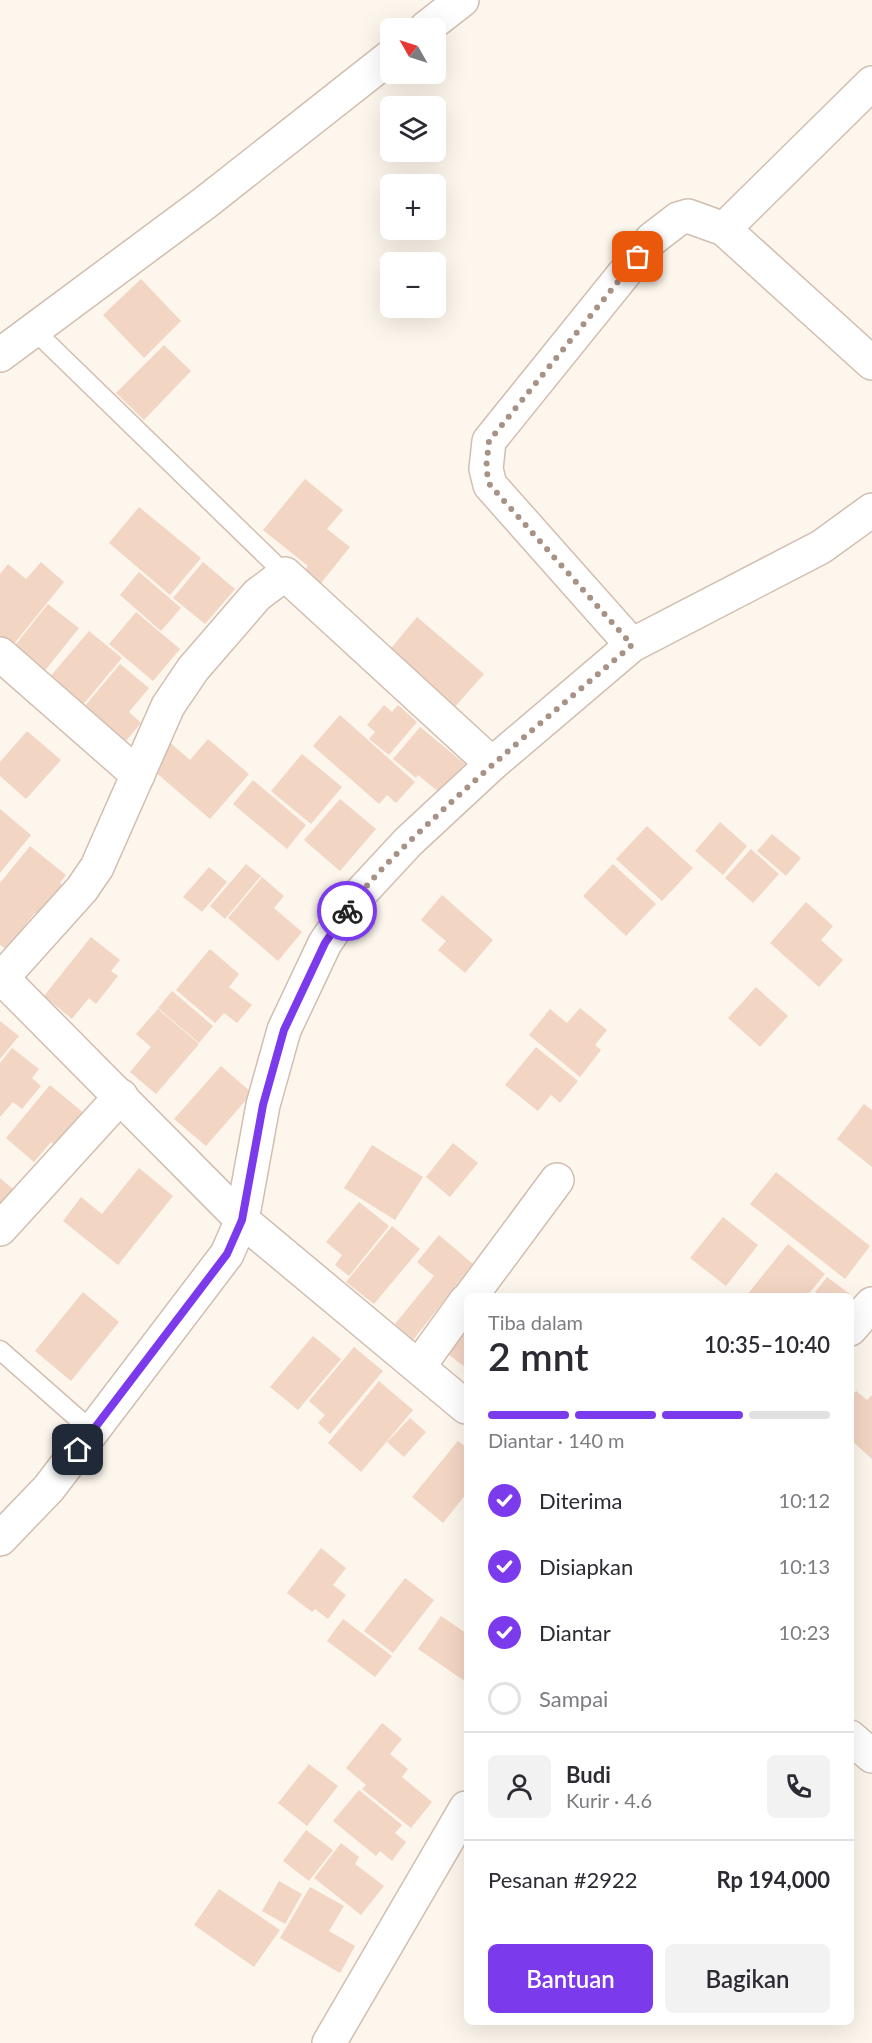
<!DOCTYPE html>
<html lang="id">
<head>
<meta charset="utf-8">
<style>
  :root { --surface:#fff; --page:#f2f2f3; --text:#2b2b33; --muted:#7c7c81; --line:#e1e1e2; --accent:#7c3aed }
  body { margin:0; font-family:Lato,sans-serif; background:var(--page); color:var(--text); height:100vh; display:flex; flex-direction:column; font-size:22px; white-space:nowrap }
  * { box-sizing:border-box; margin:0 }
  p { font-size:20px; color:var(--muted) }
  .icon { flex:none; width:33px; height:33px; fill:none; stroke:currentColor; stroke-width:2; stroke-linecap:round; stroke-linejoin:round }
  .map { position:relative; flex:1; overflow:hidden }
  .sheet { position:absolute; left:464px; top:1293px; width:390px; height:732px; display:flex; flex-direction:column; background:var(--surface); border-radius:9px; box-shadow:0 6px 24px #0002 }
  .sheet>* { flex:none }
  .needle { width:39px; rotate:309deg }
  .buttons { position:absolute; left:380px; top:18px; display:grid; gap:12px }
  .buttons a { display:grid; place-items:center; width:66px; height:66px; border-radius:9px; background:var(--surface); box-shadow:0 6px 24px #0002; font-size:30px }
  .pin { position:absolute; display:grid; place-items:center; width:51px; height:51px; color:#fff; margin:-26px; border-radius:12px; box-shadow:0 3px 9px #0006 }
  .courier { position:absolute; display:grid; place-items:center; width:60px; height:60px; margin:-30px; border:4px solid #7c3aed; border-radius:50%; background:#fff; color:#222; box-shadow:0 2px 8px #0007 }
  .summary em { font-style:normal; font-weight:600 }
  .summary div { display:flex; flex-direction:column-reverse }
  .summary { display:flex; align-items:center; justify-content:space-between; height:102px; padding:0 24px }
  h1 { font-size:39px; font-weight:600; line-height:45px }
  .bar { display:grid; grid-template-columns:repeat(4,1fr); gap:9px 6px; align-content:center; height:72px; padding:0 24px }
  .bar i { height:8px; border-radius:4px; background:var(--line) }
  .bar .on { background:var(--accent) }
  .bar p { grid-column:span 4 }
  .line { display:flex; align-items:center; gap:15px; padding:0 24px; border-top:2px solid var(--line) }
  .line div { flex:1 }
  .round { display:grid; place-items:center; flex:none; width:63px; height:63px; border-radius:9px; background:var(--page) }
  ol { padding:0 24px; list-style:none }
  li { display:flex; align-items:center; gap:18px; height:66px }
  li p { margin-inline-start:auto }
  li .icon { padding:6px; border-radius:50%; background:var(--accent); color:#fff; stroke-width:4 }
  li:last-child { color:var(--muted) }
  li i { width:33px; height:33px; border:3px solid var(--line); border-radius:50% }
  .primary-button { display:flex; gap:12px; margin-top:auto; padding:12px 24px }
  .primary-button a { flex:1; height:69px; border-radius:9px; background:var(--accent); color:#fff; font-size:24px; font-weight:600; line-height:69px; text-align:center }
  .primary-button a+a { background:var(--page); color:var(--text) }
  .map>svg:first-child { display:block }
</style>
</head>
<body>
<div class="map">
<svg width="872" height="2043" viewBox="0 0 872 2043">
  <rect width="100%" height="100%" fill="#fdf6ec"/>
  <g fill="#f3d5c3">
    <polygon points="141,279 181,321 144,358 103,315"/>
    <polygon points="164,345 191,371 144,420 116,393"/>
    <polygon points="305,479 343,510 327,529 350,547 318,587 302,573 308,566 263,530"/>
    <polygon points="139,507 201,558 170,595 109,543"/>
    <polygon points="41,562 64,582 9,650 0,643 0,574 8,564 26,579"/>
    <polygon points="203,562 235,589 205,624 173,598"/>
    <polygon points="139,572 181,608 161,631 120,595"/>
    <polygon points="48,604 79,628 43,673 12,649"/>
    <polygon points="136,612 180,649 153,681 109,644"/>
    <polygon points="417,617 484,674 453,709 387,653"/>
    <polygon points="89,631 122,658 76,713 43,685"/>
    <polygon points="120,664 149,688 129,712 141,723 120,748 79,713"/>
    <polygon points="384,705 392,712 398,705 417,722 389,755 369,739 375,732 367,725"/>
    <polygon points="340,715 415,782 396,803 387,795 379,804 313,746"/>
    <polygon points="420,727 471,769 446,798 418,775 416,778 393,759"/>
    <polygon points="27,731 61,760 26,799 0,776 0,762"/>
    <polygon points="208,739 249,774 210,819 146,764 167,740 190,760"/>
    <polygon points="302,754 342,787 311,824 271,791"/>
    <polygon points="253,780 306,825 287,849 233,804"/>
    <polygon points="340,799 376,829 340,871 304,840"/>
    <polygon points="0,809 31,835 0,873"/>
    <polygon points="720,822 747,846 723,875 695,851"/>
    <polygon points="647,826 693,868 662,901 616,859"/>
    <polygon points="772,834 801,858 786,876 757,851"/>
    <polygon points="30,846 66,875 60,883 71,892 47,922 35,913 6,949 0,945 0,883"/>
    <polygon points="751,849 779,874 753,903 725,878"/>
    <polygon points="246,864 261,876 225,919 210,906"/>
    <polygon points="613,864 656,904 626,936 583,896"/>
    <polygon points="209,867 227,882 202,912 183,897"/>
    <polygon points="262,877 284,896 274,908 302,932 278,961 228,918"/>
    <polygon points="442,895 493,940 465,973 438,950 446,941 421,920"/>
    <polygon points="806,902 833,926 821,940 843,960 819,987 770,943"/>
    <polygon points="91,937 120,960 111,971 118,976 96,1004 89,998 72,1019 44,996"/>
    <polygon points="210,949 239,974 229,987 252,1005 237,1023 224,1013 215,1023 176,990"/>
    <polygon points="756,987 788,1016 760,1047 728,1018"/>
    <polygon points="172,991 213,1026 199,1043 158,1008"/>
    <polygon points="580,1008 607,1030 595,1045 601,1050 580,1077 529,1035 550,1009 567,1023"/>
    <polygon points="158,1009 199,1044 156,1094 130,1072 151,1047 136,1034"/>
    <polygon points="0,1021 19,1036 0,1059"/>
    <polygon points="536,1047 578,1081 560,1103 551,1095 538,1111 505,1085"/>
    <polygon points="12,1048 39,1069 32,1078 41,1086 22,1109 13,1102 0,1117 0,1063"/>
    <polygon points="221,1066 252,1093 206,1146 174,1119"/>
    <polygon points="50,1085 85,1114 58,1148 51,1142 34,1162 6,1138"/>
    <polygon points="864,1104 872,1110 872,1167 837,1139"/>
    <polygon points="453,1143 478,1163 450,1197 426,1177"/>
    <polygon points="372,1145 423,1177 395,1220 344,1188"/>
    <polygon points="139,1168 173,1196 118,1265 63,1221 81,1197 102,1214"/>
    <polygon points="776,1172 870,1246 845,1279 750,1204"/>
    <polygon points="0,1178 14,1190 0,1207"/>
    <polygon points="359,1202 389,1226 349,1276 335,1265 342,1255 326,1242"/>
    <polygon points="723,1217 758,1245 726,1286 690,1258"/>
    <polygon points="392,1226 420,1249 374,1304 346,1282"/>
    <polygon points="439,1235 473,1264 413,1340 395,1324 434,1276 417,1262"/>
    <polygon points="788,1244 825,1274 807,1296 746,1296"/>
    <polygon points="827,1277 850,1294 848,1296 820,1296 815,1292"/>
    <polygon points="83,1292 119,1322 71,1381 35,1351"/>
    <polygon points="466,1323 466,1368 444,1351"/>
    <polygon points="313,1336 341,1359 298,1410 270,1387"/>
    <polygon points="354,1347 383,1371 330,1434 318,1423 325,1415 309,1401"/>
    <polygon points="379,1381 413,1410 361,1472 328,1443"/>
    <polygon points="856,1391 867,1400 872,1395 872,1459 850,1439 850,1397"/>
    <polygon points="410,1418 426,1432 404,1457 387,1442"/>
    <polygon points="458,1441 466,1447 466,1494 443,1523 412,1497"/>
    <polygon points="321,1548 346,1568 333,1585 346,1595 328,1619 315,1609 312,1612 287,1593"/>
    <polygon points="405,1578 434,1600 393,1653 364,1631"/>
    <polygon points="441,1616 466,1633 466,1682 418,1649"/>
    <polygon points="343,1619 392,1656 375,1677 327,1641"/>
    <polygon points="382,1723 402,1739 390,1754 408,1769 402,1777 432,1802 411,1828 362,1789 366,1785 346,1768"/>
    <polygon points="309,1764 338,1786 307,1826 278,1803"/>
    <polygon points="359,1790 402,1825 395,1833 406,1842 392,1861 380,1851 376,1856 333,1821"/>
    <polygon points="306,1830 333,1850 309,1881 283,1861"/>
    <polygon points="341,1843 359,1857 355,1864 384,1886 361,1915 314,1878"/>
    <polygon points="279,1881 302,1894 285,1924 262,1911"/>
    <polygon points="310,1887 344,1906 329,1931 355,1946 340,1973 280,1938"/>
    <polygon points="219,1889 280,1930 254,1967 194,1925"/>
  </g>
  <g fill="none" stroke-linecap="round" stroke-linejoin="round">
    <defs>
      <g id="service">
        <polyline points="34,330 285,574"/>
        <polyline points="0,1350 92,1431"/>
      </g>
      <g id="minor">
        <polyline points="426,28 462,0"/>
        <polyline points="724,229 872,363"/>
        <polyline points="0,355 206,202 390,57"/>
        <polyline points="632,645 490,485 486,469 489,441 652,239 678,219 688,216 724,229 872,83"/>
        <polyline points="0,654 138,775"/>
        <polyline points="0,976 242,1220 466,1407"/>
        <polyline points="2,978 82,889 97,867 168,706 193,669 257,595 285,574 492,764"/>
        <polyline points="0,1229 121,1096"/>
        <polyline points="471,1296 557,1180"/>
        <polyline points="850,1329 872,1304"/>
        <polyline points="419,1366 466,1301"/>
        <polyline points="0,1539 49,1488 227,1254 242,1220 263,1105 284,1030 325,943 357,897 408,842 492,764 632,645 821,547 872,510"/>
        <polyline points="850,1737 872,1756"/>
        <polyline points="329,2043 466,1808"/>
      </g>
    </defs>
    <use href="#service" stroke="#d1beb0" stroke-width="21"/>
    <use href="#minor" stroke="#d1beb0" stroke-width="36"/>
    <use href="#service" stroke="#fff" stroke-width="18"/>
    <use href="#minor" stroke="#fff" stroke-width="33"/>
  </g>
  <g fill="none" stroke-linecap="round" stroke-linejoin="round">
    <path stroke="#a89285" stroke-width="6" stroke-dasharray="0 10.8" d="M347,911C374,873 411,840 445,808C505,752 569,699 632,645L490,485L486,469L489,441L638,257"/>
    <polyline stroke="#7c3aed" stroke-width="8" points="78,1450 227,1254 242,1220 263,1105 284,1030 325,943 347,911"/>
  </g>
</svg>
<div class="buttons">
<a><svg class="needle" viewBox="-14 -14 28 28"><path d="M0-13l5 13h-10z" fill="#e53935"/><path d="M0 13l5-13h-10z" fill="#7c7c81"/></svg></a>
<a><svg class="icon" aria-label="layers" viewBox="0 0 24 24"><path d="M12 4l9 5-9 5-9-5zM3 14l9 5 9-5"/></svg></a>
<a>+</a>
<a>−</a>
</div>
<div class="pin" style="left:638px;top:257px;background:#ea580c"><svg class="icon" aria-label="bag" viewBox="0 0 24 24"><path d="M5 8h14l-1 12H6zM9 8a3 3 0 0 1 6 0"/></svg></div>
<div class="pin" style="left:78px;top:1450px;background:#1f2937"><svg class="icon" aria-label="home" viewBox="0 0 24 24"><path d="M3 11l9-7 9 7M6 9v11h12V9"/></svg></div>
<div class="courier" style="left:347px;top:911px"><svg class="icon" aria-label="bike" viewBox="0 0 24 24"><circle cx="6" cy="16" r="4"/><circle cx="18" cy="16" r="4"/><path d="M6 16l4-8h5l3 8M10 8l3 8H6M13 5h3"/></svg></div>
<section class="sheet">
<div class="summary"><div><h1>2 mnt</h1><p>Tiba dalam</p></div><em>10:35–10:40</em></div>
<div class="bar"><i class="on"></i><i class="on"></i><i class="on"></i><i></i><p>Diantar · 140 m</p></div>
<ol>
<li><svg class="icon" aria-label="check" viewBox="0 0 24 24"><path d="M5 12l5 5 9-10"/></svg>Diterima<p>10:12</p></li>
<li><svg class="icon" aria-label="check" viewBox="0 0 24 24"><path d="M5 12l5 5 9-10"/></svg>Disiapkan<p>10:13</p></li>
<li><svg class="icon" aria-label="check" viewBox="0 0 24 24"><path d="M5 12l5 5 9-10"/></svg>Diantar<p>10:23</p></li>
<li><i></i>Sampai</li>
</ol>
<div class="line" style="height:108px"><a class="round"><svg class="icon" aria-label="person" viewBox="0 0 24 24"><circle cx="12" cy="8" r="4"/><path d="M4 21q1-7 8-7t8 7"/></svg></a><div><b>Budi</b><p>Kurir · 4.6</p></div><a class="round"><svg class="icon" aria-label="phone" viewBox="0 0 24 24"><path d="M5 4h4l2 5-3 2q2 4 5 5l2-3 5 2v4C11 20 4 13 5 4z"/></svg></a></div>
<div class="line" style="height:78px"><div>Pesanan #2922</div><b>Rp 194,000</b></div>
<div class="primary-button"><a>Bantuan</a><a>Bagikan</a></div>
</section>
</div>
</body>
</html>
